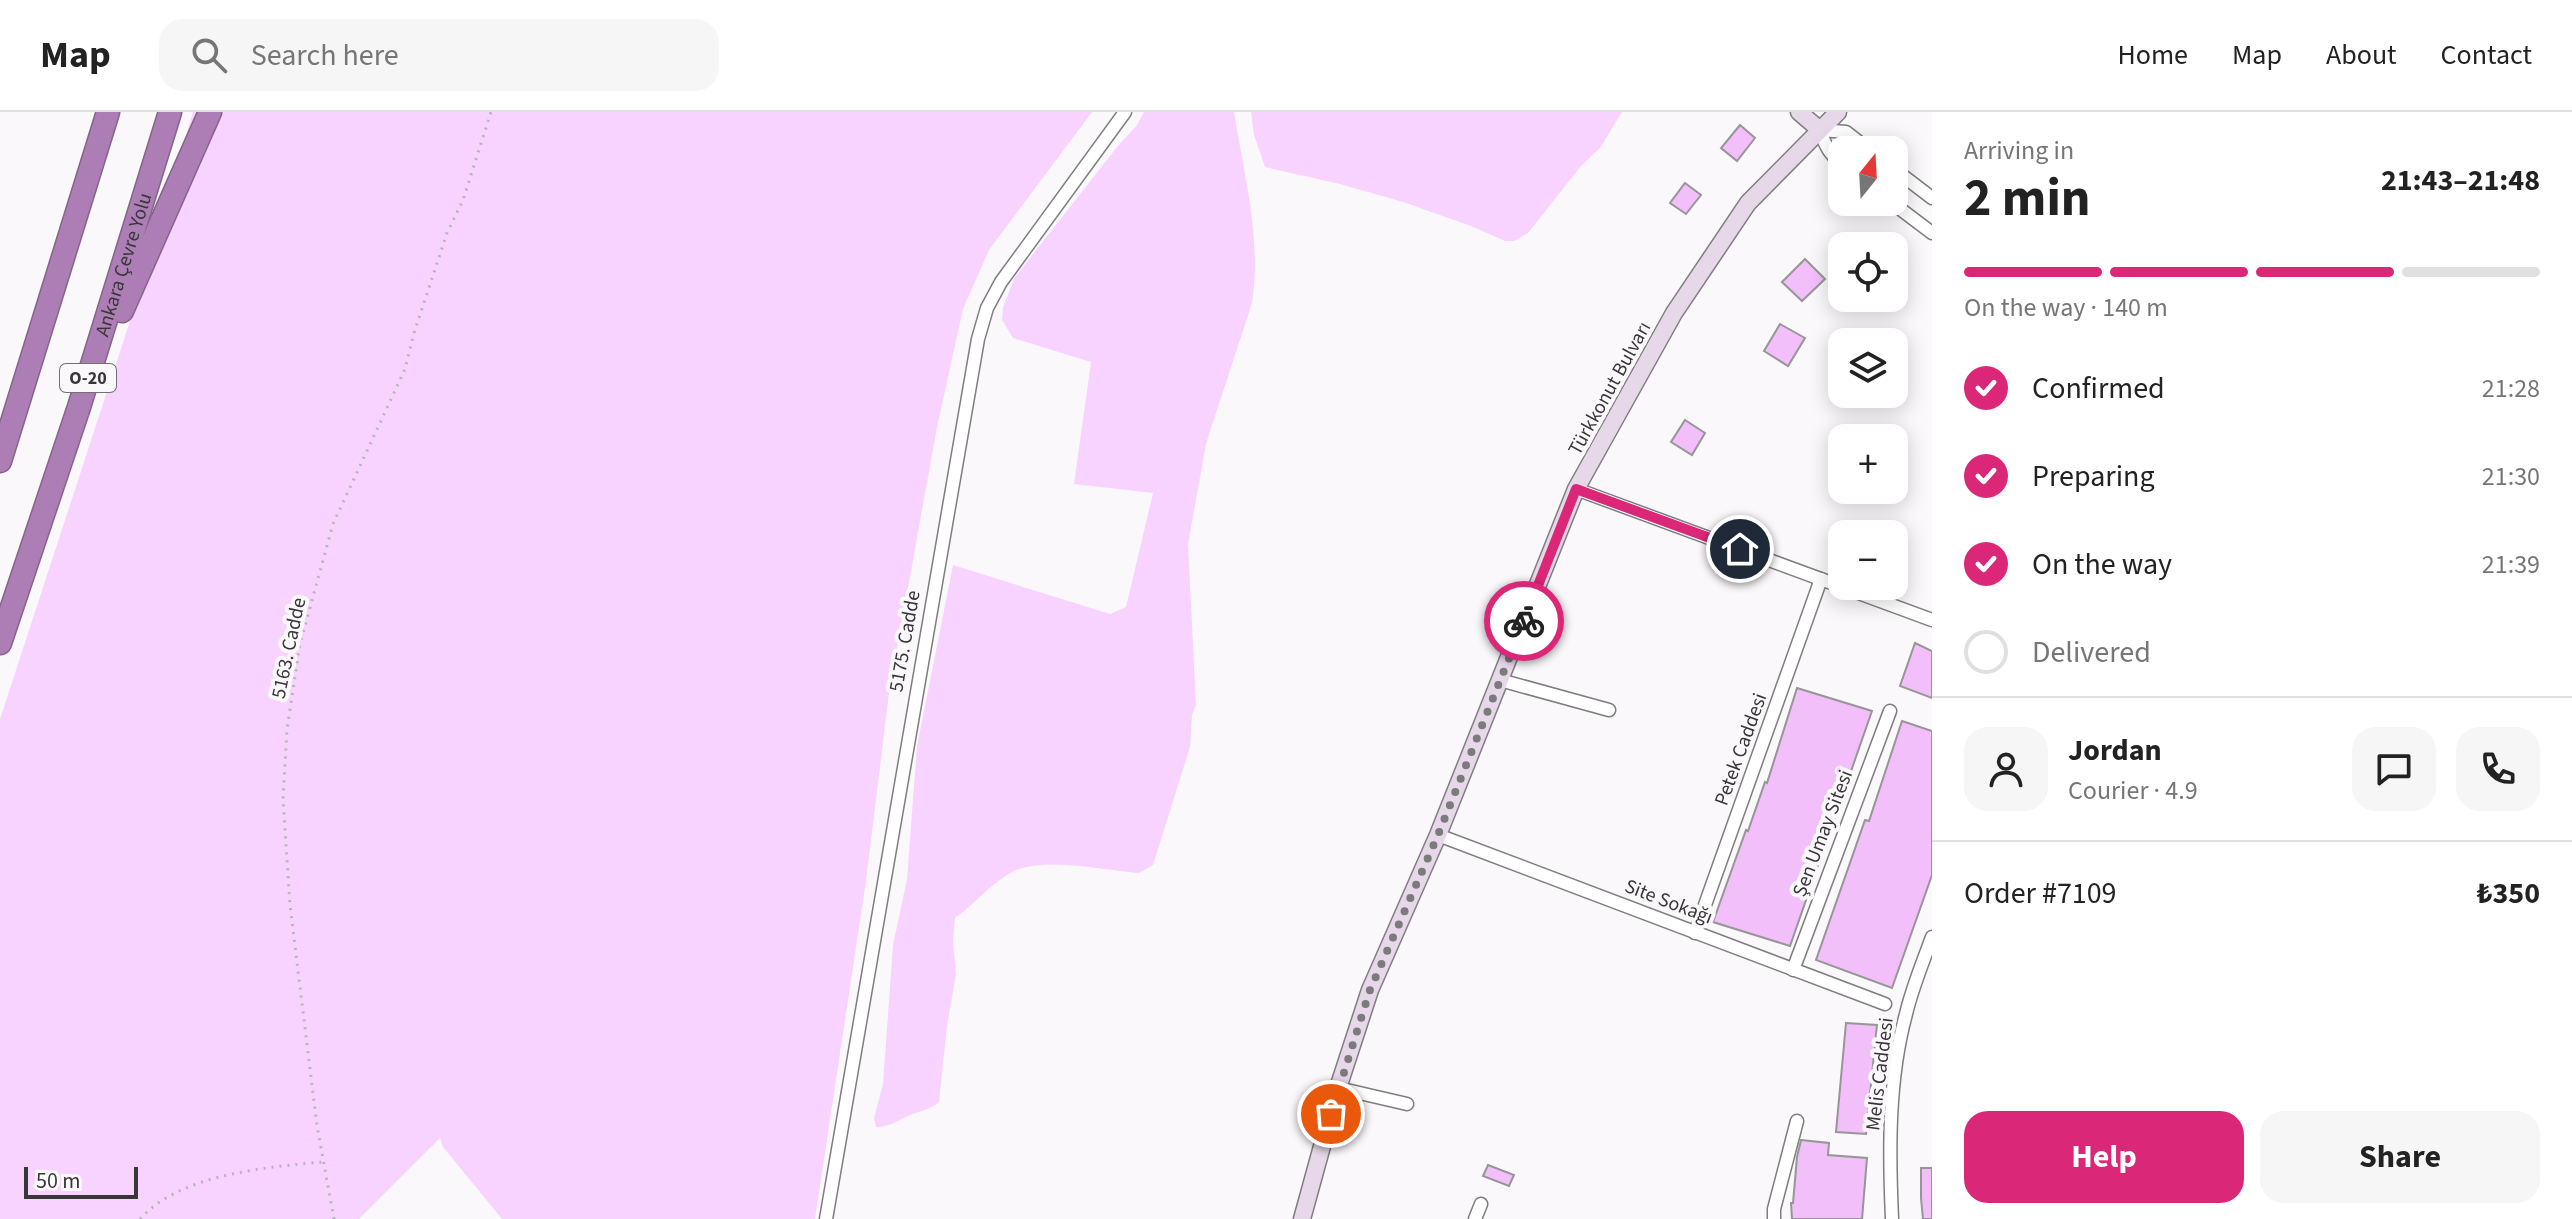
<!DOCTYPE html>
<html lang="en">
<head>
<meta charset="utf-8">
<style>
  :root { --surface:#fff; --page:#f6f6f6; --text:#222; --muted:#767676; --line:#e0e0e0; --accent:#db2777 }
  body { margin:0; font-family:"Source Sans 3",sans-serif; background:var(--page); color:var(--text); height:100vh; display:flex; flex-direction:column; font-size:30px; white-space:nowrap }
  * { box-sizing:border-box; margin:0 }
  p { font-size:26px; color:var(--muted) }
  .icon { flex:none; width:44px; height:44px; fill:none; stroke:currentColor; stroke-width:2; stroke-linecap:round; stroke-linejoin:round }
  .map { position:relative; flex:1; overflow:hidden }
  .sheet { display:flex; flex-direction:column; background:var(--surface); width:640px }
  .sheet>* { flex:none }
  .needle { width:52px; rotate:18deg }
  .buttons { position:absolute; left:1828px; top:24px; display:grid; gap:16px }
  .buttons a { display:grid; place-items:center; width:80px; height:80px; border-radius:16px; background:var(--surface); box-shadow:0 4px 20px #0003; font-size:40px }
  .scale { position:absolute; left:24px; bottom:20px; width:114px; box-sizing:border-box; padding-left:8px; border:4px solid #383738; border-top:0; font-size:22px; line-height:28px; white-space:nowrap; color:#383738; -webkit-text-stroke:6px #fbf8fb; paint-order:stroke }
  .pin { position:absolute; display:grid; place-items:center; width:68px; height:68px; color:#fff; margin:-34px; border:4px solid #fff; border-radius:50%; box-shadow:0 2px 8px #0007 }
  .courier { position:absolute; display:grid; place-items:center; width:80px; height:80px; margin:-40px; border:6px solid #db2777; border-radius:50%; background:#fff; color:#222; box-shadow:0 2px 10px #0007 }
  .headline em { font-style:normal; font-weight:700 }
  .headline div { display:flex; flex-direction:column-reverse }
  .headline { display:flex; align-items:center; justify-content:space-between; height:136px; padding:0 32px }
  h1 { font-size:52px; font-weight:700; line-height:60px }
  .bar { display:grid; grid-template-columns:repeat(4,1fr); gap:12px 8px; align-content:center; height:96px; padding:0 32px }
  .bar i { height:10px; border-radius:6px; background:var(--line) }
  .bar .current { background:var(--accent) }
  .bar p { grid-column:span 4 }
  .line { display:flex; align-items:center; gap:20px; padding:0 32px; border-top:2px solid var(--line) }
  .line div { flex:1 }
  .round { display:grid; place-items:center; flex:none; width:84px; height:84px; border-radius:24px; background:var(--page) }
  ol { padding:0 32px; list-style:none }
  li { display:flex; align-items:center; gap:24px; height:88px }
  li p { margin-inline-start:auto }
  li .icon { padding:8px; border-radius:50%; background:var(--accent); color:#fff; stroke-width:4 }
  li:last-child { color:var(--muted) }
  li i { width:44px; height:44px; border:4px solid var(--line); border-radius:50% }
  .button { display:flex; gap:16px; margin-top:auto; padding:16px 32px }
  .button a { flex:1; height:92px; border-radius:24px; background:var(--accent); color:#fff; font-size:32px; font-weight:700; line-height:92px; text-align:center }
  .button a+a { background:var(--page); color:var(--text) }
  header { display:flex; align-items:center; gap:48px; box-sizing:border-box; height:112px; padding:0 40px; background:var(--surface); border-bottom:2px solid var(--line) }
  header strong { font-size:38px }
  nav { display:flex; gap:44px; margin-inline-start:auto; font-size:28px }
  .search { width:560px; height:72px; background:var(--page); display:flex; align-items:center; gap:20px; box-sizing:border-box; padding:0 28px; border-radius:24px; color:var(--muted); font-size:30px }
  main { display:flex; flex:1; min-height:0 }
  .map>svg:first-child { display:block }
</style>
</head>
<body>
<header>
<strong>Map</strong>
<div class="search"><svg class="icon" aria-label="search" viewBox="0 0 24 24"><circle cx="10" cy="10" r="6"/><path d="M15 15l6 6"/></svg>Search here</div>
<nav><a>Home</a><a>Map</a><a>About</a><a>Contact</a></nav>
</header>
<main>
<div class="map">
<svg width="1932" height="1107" viewBox="0 0 1932 1107">
  <rect width="100%" height="100%" fill="#fbf8fb"/>
  <g fill="#f8d3ff">
    <polygon points="193,0 1092,0 989,138 963,197 937,315 889,581 866,769 815,1107 502,1107 443,1035 440,1026 359,1107 0,1107 0,607 132,203"/>
    <path d="M1144,0H1234C1244,63 1262,127 1252,191L1206,332L1188,432L1196,593L1192,603L1190,635L1153,753L1139,761C1106,758 1043,745 1014,759C992,770 976,791 955,806L953,829L956,862L947,914L939,990C929,998 920,999 908,1004C896,1009 890,1015 876,1015L874,1006L883,972L893,833L907,767L917,634L953,453L1110,502L1126,495L1153,381L1074,372L1091,250L1013,226L1002,208L1003,195L1015,165L1117,35L1137,13Z"/>
    <polygon points="1251,0 1622,0 1600,36 1581,54 1528,121 1514,129 1505,129 1471,114 1403,90 1340,72 1265,55 1254,23"/>
  </g>
  <g fill="#f2bffb" stroke="#979597" stroke-width="2">
    <polygon points="1740,13 1755,26 1737,49 1721,36"/>
    <polygon points="1685,71 1701,83 1686,102 1670,91"/>
    <polygon points="1805,147 1825,167 1802,189 1782,170"/>
    <polygon points="1780,212 1805,226 1788,254 1764,239"/>
    <polygon points="1685,308 1705,321 1692,343 1671,330"/>
    <polygon points="1915,531 1932,539 1932,586 1900,574"/>
    <polygon points="1797,576 1872,599 1790,834 1713,810 1746,718 1748,719 1765,670 1767,671"/>
    <polygon points="1902,609 1932,619 1932,763 1892,876 1816,848 1865,708 1869,709"/>
    <polygon points="1846,911 1877,913 1866,1022 1836,1020"/>
    <polygon points="1801,1028 1829,1031 1828,1043 1867,1046 1862,1107 1792,1107 1791,1091 1793,1091 1797,1045"/>
    <polygon points="1488,1053 1514,1063 1509,1074 1483,1064"/>
    <polygon points="1921,1056 1932,1056 1932,1107 1923,1107 1921,1086"/>
  </g>
  <g fill="none" stroke-linecap="round" stroke-linejoin="round">
    <defs>
      <g id="street">
        <path d="M1842,52C1829,42 1825,33 1820,18L1846,20L1869,38"/>
        <polyline points="1894,57 1932,86"/>
        <polyline points="1891,90 1932,121"/>
        <polyline points="1576,377 1932,508"/>
        <polyline points="1500,568 1609,598"/>
        <polyline points="1438,723 1885,892"/>
        <polyline points="1695,821 1821,467"/>
        <polyline points="1793,858 1890,599"/>
        <polyline points="1338,976 1407,992"/>
        <polyline points="826,1107 978,227 987,196 1001,170 1125,0"/>
        <polyline points="1475,1107 1481,1092"/>
        <polyline points="1774,1107 1774,1097 1797,1009"/>
        <path d="M1892,1107C1889,1040 1888,968 1906,902C1912,876 1923,850 1932,825"/>
      </g>
      <g id="secondary">
        <polyline points="1799,0 1820,18"/>
        <polyline points="1302,1107 1338,976 1370,878 1438,723 1576,377 1674,201 1748,91 1838,0"/>
      </g>
      <g id="highway">
        <polyline points="122,199 210,0"/>
        <polyline points="0,349 108,0"/>
        <path id="s1" d="M0,531L79,295L170,0"/>
      </g>
    </defs>
    <use href="#street" stroke="#7f7d7f" stroke-width="15"/>
    <use href="#secondary" stroke="#7f7d7f" stroke-width="19"/>
    <use href="#highway" stroke="#846589" stroke-width="25"/>
    <g stroke="#b7b5b7" stroke-width="3" stroke-dasharray="2 6" stroke-linecap="butt">
      <path d="M140,1107C180,1062 267,1055 323,1050"/>
      <polyline points="334,1107 317,1014 290,793 283,687 287,617 300,532 333,412 405,257 414,221 447,121 463,88 491,0"/>
    </g>
    <use href="#street" stroke="#fff" stroke-width="12"/>
    <use href="#secondary" stroke="#e6d8e9" stroke-width="16"/>
    <use href="#highway" stroke="#ad7eb5" stroke-width="22"/>
  </g>
  <g fill="none" stroke-linecap="round" stroke-linejoin="round">
    <polyline stroke="#7c7b7c" stroke-width="8" stroke-dasharray="0 14.4" points="1331,1002 1370,878 1438,723 1524,509"/>
    <polyline stroke="#db2777" stroke-width="10" points="1524,509 1576,377 1740,437"/>
  </g>
  <g text-anchor="middle" stroke-width="8" stroke-linejoin="round" paint-order="stroke">
    <rect fill="#fbf8fb" stroke="#727172" stroke-width="2" x="60" y="252" width="56" height="28" rx="6"/>
    <g font-size="18" font-weight="bold" fill="#383738">
      <text x="88" y="272">O-20</text>
    </g>
    <g font-size="20" fill="#383738" stroke="#fbf8fb">
      <text dy="7" stroke="none"><textPath href="#s1" startOffset="398">Ankara Çevre Yolu</textPath></text>
      <text transform="translate(1609 276) rotate(-61)" y="7">Türkkonut Bulvarı</text>
      <text transform="translate(904 529) rotate(-80)" y="7">5175. Cadde</text>
      <text transform="translate(288 536) rotate(-78)" y="7">5163. Cadde</text>
      <text transform="translate(1740 637) rotate(-70)" y="7">Petek Caddesi</text>
      <text transform="translate(1822 721) rotate(-69)" y="7">Şen Umay Sitesi</text>
      <text transform="translate(1669 789) rotate(21)" y="7">Site Sokağı</text>
      <text transform="translate(1879 962) rotate(-83)" y="7">Melis Caddesi</text>
    </g>
  </g>
</svg>
<div class="buttons">
<a><svg class="needle" viewBox="-14 -14 28 28"><path d="M0-13l5 13h-10z" fill="#e53935"/><path d="M0 13l5-13h-10z" fill="#767676"/></svg></a>
<a><svg class="icon" aria-label="locate" viewBox="0 0 24 24"><circle cx="12" cy="12" r="6"/><path d="M12 2v4M12 18v4M2 12h4M18 12h4"/></svg></a>
<a><svg class="icon" aria-label="layers" viewBox="0 0 24 24"><path d="M12 4l9 5-9 5-9-5zM3 14l9 5 9-5"/></svg></a>
<a>+</a>
<a>−</a>
</div>
<div class="scale">50 m</div>
<div class="pin" style="left:1331px;top:1002px;background:#ea580c"><svg class="icon" aria-label="bag" viewBox="0 0 24 24"><path d="M5 8h14l-1 12H6zM9 8a3 3 0 0 1 6 0"/></svg></div>
<div class="pin" style="left:1740px;top:437px;background:#1f2937"><svg class="icon" aria-label="home" viewBox="0 0 24 24"><path d="M3 11l9-7 9 7M6 9v11h12V9"/></svg></div>
<div class="courier" style="left:1524px;top:509px"><svg class="icon" aria-label="bike" viewBox="0 0 24 24"><circle cx="6" cy="16" r="4"/><circle cx="18" cy="16" r="4"/><path d="M6 16l4-8h5l3 8M10 8l3 8H6M13 5h3"/></svg></div>
</div>
<section class="sheet">
<div class="headline"><div><h1>2 min</h1><p>Arriving in</p></div><em>21:43–21:48</em></div>
<div class="bar"><i class="current"></i><i class="current"></i><i class="current"></i><i></i><p>On the way · 140 m</p></div>
<ol>
<li><svg class="icon" aria-label="check" viewBox="0 0 24 24"><path d="M5 12l5 5 9-10"/></svg>Confirmed<p>21:28</p></li>
<li><svg class="icon" aria-label="check" viewBox="0 0 24 24"><path d="M5 12l5 5 9-10"/></svg>Preparing<p>21:30</p></li>
<li><svg class="icon" aria-label="check" viewBox="0 0 24 24"><path d="M5 12l5 5 9-10"/></svg>On the way<p>21:39</p></li>
<li><i></i>Delivered</li>
</ol>
<div class="line" style="height:144px"><a class="round"><svg class="icon" aria-label="person" viewBox="0 0 24 24"><circle cx="12" cy="8" r="4"/><path d="M4 21q1-7 8-7t8 7"/></svg></a><div><b>Jordan</b><p>Courier · 4.9</p></div><a class="round"><svg class="icon" aria-label="chat" viewBox="0 0 24 24"><path d="M4 5h16v11H9l-5 4z"/></svg></a><a class="round"><svg class="icon" aria-label="phone" viewBox="0 0 24 24"><path d="M5 4h4l2 5-3 2q2 4 5 5l2-3 5 2v4C11 20 4 13 5 4z"/></svg></a></div>
<div class="line" style="height:104px"><div>Order #7109</div><b>₺350</b></div>
<div class="button"><a>Help</a><a>Share</a></div>
</section>
</main>
</body>
</html>
